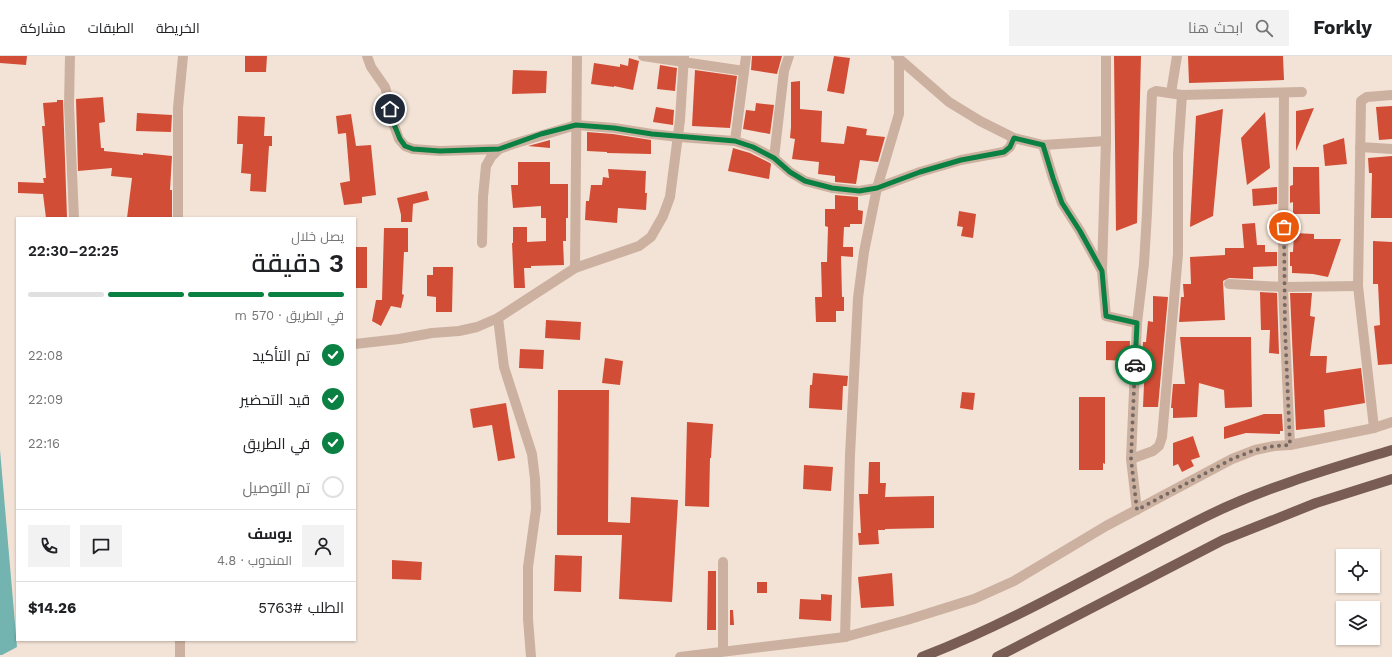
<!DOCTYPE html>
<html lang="ar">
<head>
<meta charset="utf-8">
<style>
  :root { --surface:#fff; --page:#f2f2f2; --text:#202124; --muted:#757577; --line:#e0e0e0; --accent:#0b8043 }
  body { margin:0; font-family:"Work Sans",Cairo,sans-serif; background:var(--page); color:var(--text); direction:rtl; height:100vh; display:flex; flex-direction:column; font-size:15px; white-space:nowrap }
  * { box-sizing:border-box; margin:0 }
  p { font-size:13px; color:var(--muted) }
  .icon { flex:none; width:22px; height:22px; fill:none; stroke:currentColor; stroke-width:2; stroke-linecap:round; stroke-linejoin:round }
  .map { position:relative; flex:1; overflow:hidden; direction:ltr }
  .panel { position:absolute; left:16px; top:161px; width:340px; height:424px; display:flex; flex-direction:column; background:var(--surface); border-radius:0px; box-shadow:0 1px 3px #0004; direction:rtl }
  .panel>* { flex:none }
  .tools { position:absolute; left:1336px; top:493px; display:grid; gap:8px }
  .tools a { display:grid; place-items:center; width:44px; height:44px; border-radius:0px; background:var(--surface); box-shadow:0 1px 3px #0004; font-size:20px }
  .pin { position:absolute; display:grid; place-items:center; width:34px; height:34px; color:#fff; margin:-17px; border:2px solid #fff; border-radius:50%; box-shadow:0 1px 4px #0007 }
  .courier { position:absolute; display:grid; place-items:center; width:40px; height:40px; margin:-20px; border:3px solid #0b8043; border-radius:50%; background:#fff; color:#222; box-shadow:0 1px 5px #0007 }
  .summary em { font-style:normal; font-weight:600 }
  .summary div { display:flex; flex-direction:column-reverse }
  .summary { display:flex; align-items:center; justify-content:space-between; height:68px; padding:0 12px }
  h1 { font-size:26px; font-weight:600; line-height:30px }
  .bar { display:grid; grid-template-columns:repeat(4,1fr); gap:6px 4px; align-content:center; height:48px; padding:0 12px }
  .bar i { height:5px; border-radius:3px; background:var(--line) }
  .bar .selected { background:var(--accent) }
  .bar p { grid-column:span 4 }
  .line { display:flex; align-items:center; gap:10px; padding:0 12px; border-top:1px solid var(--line) }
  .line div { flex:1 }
  .round { display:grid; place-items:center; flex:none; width:42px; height:42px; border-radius:0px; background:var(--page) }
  ol { padding:0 12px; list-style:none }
  li { display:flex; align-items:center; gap:12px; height:44px }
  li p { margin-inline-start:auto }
  li .icon { padding:4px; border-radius:50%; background:var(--accent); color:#fff; stroke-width:4 }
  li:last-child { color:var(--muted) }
  li i { width:22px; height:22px; border:2px solid var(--line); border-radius:50% }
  header { display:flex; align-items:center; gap:24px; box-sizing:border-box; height:56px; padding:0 20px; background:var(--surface); border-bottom:1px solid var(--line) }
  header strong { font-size:19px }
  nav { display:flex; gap:22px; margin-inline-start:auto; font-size:14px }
  .search { width:280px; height:36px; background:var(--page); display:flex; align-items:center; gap:10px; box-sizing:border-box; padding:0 14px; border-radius:0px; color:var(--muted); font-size:15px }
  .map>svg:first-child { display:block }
</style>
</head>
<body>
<header>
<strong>Forkly</strong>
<div class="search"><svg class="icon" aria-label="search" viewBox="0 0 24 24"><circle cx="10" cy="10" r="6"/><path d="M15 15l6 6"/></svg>ابحث هنا</div>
<nav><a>الخريطة</a><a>الطبقات</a><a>مشاركة</a></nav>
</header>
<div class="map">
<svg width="1392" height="601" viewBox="0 0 1392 601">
  <rect width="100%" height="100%" fill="#f3e3d6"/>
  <polygon fill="#73b3b0" points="0,394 17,591 2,599 0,599"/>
  <g fill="#d24d36">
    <polygon points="0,0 27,0 26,9 0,7"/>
    <polygon points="245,0 267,0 266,16 245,16"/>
    <polygon points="752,0 782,0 777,18 751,14"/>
    <polygon points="834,0 850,2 844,38 827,35"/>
    <polygon points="1114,0 1141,0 1137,167 1116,175"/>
    <polygon points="1188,0 1283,0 1284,24 1189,27"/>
    <polygon points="629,2 639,5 633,34 614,30 614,31 591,28 594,7 620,11 620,8 628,10"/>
    <polygon points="660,9 677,12 675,35 657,33"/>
    <polygon points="513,14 547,15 546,37 512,38"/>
    <polygon points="695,14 737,20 730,72 692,70"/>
    <polygon points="800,25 800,53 822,55 821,86 844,88 847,70 867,73 866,79 885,81 878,106 860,104 856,128 835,126 835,120 818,118 819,106 792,103 795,83 790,82 791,71 791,26"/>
    <polygon points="103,41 105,66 99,67 101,92 104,92 104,95 143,99 143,97 172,100 170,134 172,134 172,162 127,162 132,122 111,120 112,112 78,115 76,43"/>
    <polygon points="57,44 63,44 67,162 46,162 43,138 18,137 18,126 44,127 43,122 46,122 42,70 45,70 43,47 57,46"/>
    <polygon points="756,47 774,49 770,78 743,73 746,54 755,55"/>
    <polygon points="1392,50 1392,83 1379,84 1376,51"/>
    <polygon points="656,51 674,54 673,69 653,66"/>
    <polygon points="1314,52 1296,95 1296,55"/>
    <polygon points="1223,53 1213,160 1190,171 1196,60"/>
    <polygon points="1265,56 1270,112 1247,129 1241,82"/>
    <polygon points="137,57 172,59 171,76 136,75"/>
    <polygon points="351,58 356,90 371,89 376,139 362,141 362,147 344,149 340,127 350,125 346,77 338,78 336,60"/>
    <polygon points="238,60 265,61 264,80 272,80 272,90 269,90 266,136 250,135 251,118 241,117 243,88 237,88"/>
    <polygon points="587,76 613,78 651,84 651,98 607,97 607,96 587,95"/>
    <polygon points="1344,82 1347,108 1325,110 1323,89"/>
    <polygon points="550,84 550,92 528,90"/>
    <polygon points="733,92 750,97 770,107 771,108 769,123 728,115"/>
    <polygon points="1392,100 1392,162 1371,162 1372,117 1369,117 1368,102"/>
    <polygon points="518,106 550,106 550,128 568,128 568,162 566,162 566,185 563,185 564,209 531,210 531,212 524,212 525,232 514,232 512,187 513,187 513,171 527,171 527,186 546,185 546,162 541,162 541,150 513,152 511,129 518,129"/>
    <polygon points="1293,111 1319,111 1320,158 1293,158 1293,146 1290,147 1290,130 1293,129"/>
    <polygon points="608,113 646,115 645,137 647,137 646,154 618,152 617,167 585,164 586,145 589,145 591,129 602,129 603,121 609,122"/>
    <polygon points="1277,131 1277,148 1253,150 1252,133"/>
    <polygon points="427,135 429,144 413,148 412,166 401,166 401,159 397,142"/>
    <polygon points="835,139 858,141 858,154 863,155 862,168 850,168 850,171 844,171 843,191 853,191 853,201 841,200 842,241 844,241 844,255 836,255 836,266 816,266 815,241 822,241 821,206 827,206 828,171 825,170 825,153 835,153"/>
    <polygon points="959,155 976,158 973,182 961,180 963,171 957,170"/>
    <polygon points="1255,167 1257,189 1265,189 1265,196 1277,196 1277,210 1253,211 1253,223 1229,222 1223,225 1225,264 1179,266 1181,241 1184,241 1183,228 1191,228 1190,201 1225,199 1225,192 1244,192 1242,168"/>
    <polygon points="384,172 408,172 408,196 404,196 402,238 404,239 401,252 391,250 381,270 372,265 376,244 382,244"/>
    <polygon points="1294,177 1314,178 1314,183 1341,183 1328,221 1313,218 1292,217 1292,210 1290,210 1290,196 1293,196"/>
    <polygon points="1373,185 1392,186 1392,308 1378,309 1374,270 1380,269 1378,228 1373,228"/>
    <rect x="355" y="191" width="12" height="41"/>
    <polygon points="433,211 453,211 452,256 436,256 436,241 427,240 427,219 433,219"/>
    <polygon points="1260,236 1277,237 1279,298 1269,297 1270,274 1261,274"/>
    <polygon points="1290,237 1312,237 1310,260 1315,261 1310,300 1327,300 1326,317 1361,312 1365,347 1324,354 1325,371 1296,374"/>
    <polygon points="1153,240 1168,241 1158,351 1143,351 1145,305 1142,305 1143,286 1146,286 1148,265 1153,266"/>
    <polygon points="546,264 581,266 580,284 545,282"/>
    <polygon points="1180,281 1251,281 1252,351 1225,352 1224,334 1199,327 1197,361 1173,362 1173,352 1171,352 1173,328 1185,328"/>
    <polygon points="1106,285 1130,285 1129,305 1106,304"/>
    <polygon points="520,293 544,294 543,313 519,312"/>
    <polygon points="605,302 623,305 620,329 602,327"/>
    <polygon points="813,317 848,320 847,330 843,330 842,354 809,352 810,329 812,329"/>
    <polygon points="558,334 609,334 608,466 630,467 631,441 678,444 672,546 619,543 622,479 557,479"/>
    <polygon points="962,336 975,337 973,354 960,352"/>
    <polygon points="1079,341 1105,341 1105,408 1103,407 1103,414 1079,414"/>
    <polygon points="506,347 515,402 498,405 492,369 473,372 470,353"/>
    <polygon points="1264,358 1282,358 1283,375 1280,375 1280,378 1246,377 1224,383 1224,371"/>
    <polygon points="687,366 713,368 711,402 710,402 709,451 685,450"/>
    <polygon points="1193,380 1200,401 1191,404 1194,410 1182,416 1178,408 1173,410 1173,387"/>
    <polygon points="869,406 880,406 880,427 886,427 885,441 934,440 934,472 885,473 885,474 878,474 879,488 859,489 858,477 861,477 859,438 868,438"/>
    <polygon points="804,409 833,411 831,435 803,433"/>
    <polygon points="555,499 582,500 581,536 554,535"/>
    <polygon points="392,504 422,506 421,524 392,523"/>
    <polygon points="708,515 716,515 716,574 707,574"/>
    <polygon points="892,517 894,550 861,552 858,521"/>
    <rect x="757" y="526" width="10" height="11"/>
    <polygon points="821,538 832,539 831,565 799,563 800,543 821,544"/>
    <polygon points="730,554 733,554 734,569 730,569"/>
  </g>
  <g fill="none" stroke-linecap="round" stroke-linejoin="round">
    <g stroke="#ccb1a1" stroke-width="10">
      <polyline points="70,0 69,49 74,162"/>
      <polyline points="367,0 371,11 385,31 389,45 391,61 399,83 405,90 413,93 440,95 499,93"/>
      <polyline points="643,0 744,15"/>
      <polyline points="896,0 949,46 980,65 1014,82 1043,89 1106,85"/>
      <polyline points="1171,37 1177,0"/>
      <polyline points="1284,37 1283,231 1290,389"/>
      <polyline points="735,85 746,0"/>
      <polyline points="1043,89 1053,122 1062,147 1080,175 1102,215 1106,260 1137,267 1131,403 1137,454"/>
      <polyline points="1360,91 1392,93"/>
      <polyline points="774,102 784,15 789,0"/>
      <polyline points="178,162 178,52 183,0"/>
      <polyline points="482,187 483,141 486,110 491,101 499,93 513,88 576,69 614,72 652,78 679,81 735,85 753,91 774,102 790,116 805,125 832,132 859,135 877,132 920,116 961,104 1004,96 1010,91 1014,82"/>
      <polyline points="575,212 577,0"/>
      <polyline points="1102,214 1106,85 1106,0"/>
      <polyline points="1229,228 1283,231 1358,230"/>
      <polyline points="498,262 504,311 532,398 535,423 536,453 528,511 528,563 531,601"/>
      <polyline points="1137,267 1144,208 1147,157 1152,37 1156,35 1182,39 1302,36"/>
      <polyline points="355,288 399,283 432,277 459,275 477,271 498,262 575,212 639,190 651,181 663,160 670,141 680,64 684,0"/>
      <polyline points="1374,372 1358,230 1361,45 1367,41 1392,39"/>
      <polyline points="1131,403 1153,395 1159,390 1162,381 1178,198 1178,98 1182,39"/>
      <polyline points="845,581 850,399 858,242 864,196 877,132 899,58 899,2"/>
      <polyline points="180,584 180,601"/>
      <polyline points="723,595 723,506"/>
      <polyline points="680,601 845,581 907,564 974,543 1014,525 1106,470 1232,403 1255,394 1274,390 1290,389 1374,372 1392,366"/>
    </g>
    <g stroke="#795d54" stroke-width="10">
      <path d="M922,601C1021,563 1112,507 1207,460C1266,431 1329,413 1392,394"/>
      <polyline points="997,601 1223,484 1316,447 1392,423"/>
    </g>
  </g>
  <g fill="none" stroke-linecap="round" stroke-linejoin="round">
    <polyline stroke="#786a63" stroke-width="4" stroke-dasharray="0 7.2" points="1135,309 1131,403 1137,454 1232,403 1255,394 1274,390 1290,389 1285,273 1284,171"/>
    <polyline stroke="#0b8043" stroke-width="5" points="390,53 391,61 400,83 405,90 413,93 440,95 499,93 541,78 576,69 614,72 652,78 735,85 753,91 774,102 790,116 805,125 832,132 859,135 877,132 920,116 961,104 1004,96 1010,91 1014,82 1043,89 1053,122 1062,147 1080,175 1102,215 1106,260 1137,267 1135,309"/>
  </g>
</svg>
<div class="tools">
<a><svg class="icon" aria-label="locate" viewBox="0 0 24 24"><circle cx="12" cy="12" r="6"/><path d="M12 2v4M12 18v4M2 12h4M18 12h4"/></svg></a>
<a><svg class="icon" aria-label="layers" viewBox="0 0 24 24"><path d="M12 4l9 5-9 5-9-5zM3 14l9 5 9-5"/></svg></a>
</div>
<div class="pin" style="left:1284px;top:171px;background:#ea580c"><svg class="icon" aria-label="bag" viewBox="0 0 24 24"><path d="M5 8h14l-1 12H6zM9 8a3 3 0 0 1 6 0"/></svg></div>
<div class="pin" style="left:390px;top:53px;background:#1f2937"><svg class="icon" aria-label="home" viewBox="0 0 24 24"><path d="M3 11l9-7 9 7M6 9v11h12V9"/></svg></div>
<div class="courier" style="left:1135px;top:309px"><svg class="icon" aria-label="car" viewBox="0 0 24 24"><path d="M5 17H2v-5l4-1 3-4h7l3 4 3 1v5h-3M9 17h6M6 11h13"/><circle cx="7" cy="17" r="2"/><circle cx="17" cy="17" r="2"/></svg></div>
<section class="panel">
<div class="summary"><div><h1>3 دقيقة</h1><p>يصل خلال</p></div><em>22:25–22:30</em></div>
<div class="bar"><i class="selected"></i><i class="selected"></i><i class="selected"></i><i></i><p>في الطريق · 570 m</p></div>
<ol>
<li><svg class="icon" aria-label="check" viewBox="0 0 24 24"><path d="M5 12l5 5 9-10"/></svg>تم التأكيد<p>22:08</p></li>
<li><svg class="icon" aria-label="check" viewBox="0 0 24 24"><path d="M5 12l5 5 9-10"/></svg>قيد التحضير<p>22:09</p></li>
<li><svg class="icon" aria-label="check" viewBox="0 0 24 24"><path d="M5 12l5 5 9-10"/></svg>في الطريق<p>22:16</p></li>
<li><i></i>تم التوصيل</li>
</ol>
<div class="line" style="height:72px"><a class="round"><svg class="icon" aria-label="person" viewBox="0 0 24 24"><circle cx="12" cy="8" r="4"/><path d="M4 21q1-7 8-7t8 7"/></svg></a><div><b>يوسف</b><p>المندوب · 4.8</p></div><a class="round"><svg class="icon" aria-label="chat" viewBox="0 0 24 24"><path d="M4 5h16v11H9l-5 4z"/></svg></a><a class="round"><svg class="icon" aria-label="phone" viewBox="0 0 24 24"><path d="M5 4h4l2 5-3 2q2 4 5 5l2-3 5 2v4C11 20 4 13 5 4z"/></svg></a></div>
<div class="line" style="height:52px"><div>الطلب #5763</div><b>$14.26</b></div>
</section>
</div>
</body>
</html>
